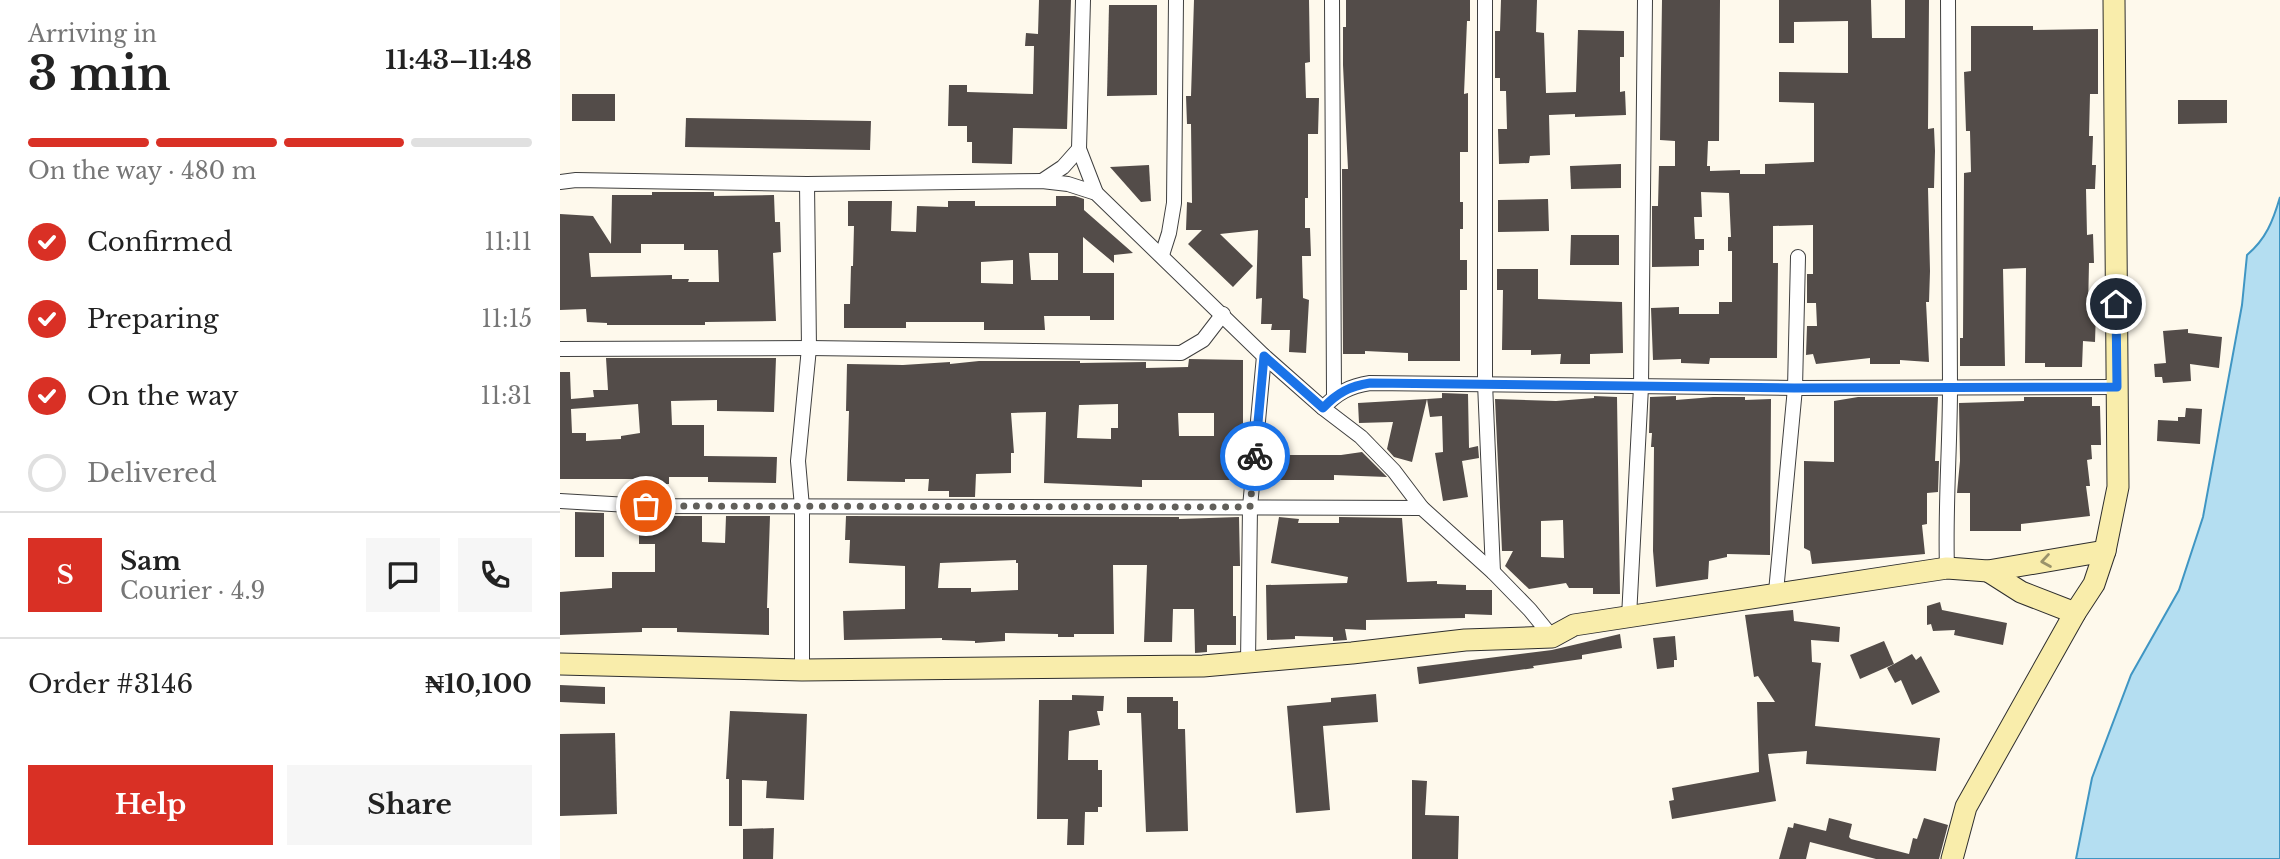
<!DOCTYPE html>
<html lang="en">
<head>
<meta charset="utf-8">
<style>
  :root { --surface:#fff; --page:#f6f6f6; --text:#222; --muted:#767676; --line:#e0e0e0; --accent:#d93025 }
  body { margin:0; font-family:"Libre Baskerville",serif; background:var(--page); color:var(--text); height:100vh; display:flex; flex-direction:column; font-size:26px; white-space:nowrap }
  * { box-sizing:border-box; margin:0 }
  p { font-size:23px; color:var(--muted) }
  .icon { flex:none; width:38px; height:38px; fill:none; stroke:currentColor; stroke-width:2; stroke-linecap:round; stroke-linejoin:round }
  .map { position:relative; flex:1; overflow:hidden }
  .side { display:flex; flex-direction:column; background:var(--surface); width:560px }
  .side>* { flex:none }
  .pin { position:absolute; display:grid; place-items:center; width:60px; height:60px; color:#fff; margin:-30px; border:4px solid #fff; border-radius:50%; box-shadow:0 2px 7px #0007 }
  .courier { position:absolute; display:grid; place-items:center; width:70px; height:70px; margin:-35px; border:5px solid #1a73e8; border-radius:50%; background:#fff; color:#222; box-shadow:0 2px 9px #0007 }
  .head em { font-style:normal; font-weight:700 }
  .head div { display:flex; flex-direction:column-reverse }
  .head { display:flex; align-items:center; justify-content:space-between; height:119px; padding:0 28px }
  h1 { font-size:46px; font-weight:700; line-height:52px }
  .bar { display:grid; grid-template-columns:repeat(4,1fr); gap:10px 7px; align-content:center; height:84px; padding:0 28px }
  .bar i { height:9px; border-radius:5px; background:var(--line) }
  .bar .active { background:var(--accent) }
  .bar p { grid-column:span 4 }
  .line { display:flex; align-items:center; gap:18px; padding:0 28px; border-top:2px solid var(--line) }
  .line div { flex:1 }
  .round { display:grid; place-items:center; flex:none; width:74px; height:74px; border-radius:0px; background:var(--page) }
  ol { padding:0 28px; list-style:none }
  li { display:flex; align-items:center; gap:21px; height:77px }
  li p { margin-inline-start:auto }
  li .icon { padding:7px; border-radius:50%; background:var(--accent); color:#fff; stroke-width:4 }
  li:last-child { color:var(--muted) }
  li i { width:38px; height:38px; border:4px solid var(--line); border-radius:50% }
  .primary-button { display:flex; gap:14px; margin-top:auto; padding:14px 28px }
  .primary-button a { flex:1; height:80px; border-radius:0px; background:var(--accent); color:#fff; font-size:28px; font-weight:700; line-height:80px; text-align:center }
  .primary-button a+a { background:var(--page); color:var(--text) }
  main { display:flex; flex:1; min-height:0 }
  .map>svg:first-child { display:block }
</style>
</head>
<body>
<main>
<section class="side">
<div class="head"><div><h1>3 min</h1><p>Arriving in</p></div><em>11:43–11:48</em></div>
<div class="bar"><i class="active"></i><i class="active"></i><i class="active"></i><i></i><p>On the way · 480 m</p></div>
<ol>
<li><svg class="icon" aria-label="check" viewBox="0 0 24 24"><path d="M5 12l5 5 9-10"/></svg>Confirmed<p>11:11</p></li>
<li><svg class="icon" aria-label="check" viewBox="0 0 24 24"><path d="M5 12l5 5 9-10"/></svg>Preparing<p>11:15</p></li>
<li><svg class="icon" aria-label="check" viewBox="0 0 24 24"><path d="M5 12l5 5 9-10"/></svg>On the way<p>11:31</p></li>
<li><i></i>Delivered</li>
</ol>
<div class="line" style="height:126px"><b class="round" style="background:var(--accent);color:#fff">S</b><div><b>Sam</b><p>Courier · 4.9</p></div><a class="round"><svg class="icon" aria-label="chat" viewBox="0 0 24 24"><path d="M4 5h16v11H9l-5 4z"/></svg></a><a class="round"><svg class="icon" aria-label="phone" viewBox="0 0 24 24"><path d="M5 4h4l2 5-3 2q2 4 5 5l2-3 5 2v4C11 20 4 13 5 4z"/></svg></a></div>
<div class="line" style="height:91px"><div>Order #3146</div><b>₦10,100</b></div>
<div class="primary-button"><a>Help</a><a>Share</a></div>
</section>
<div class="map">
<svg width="1720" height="859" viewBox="0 0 1720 859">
  <rect width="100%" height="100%" fill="#fef9ec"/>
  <path fill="#b4def1" stroke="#4096c3" stroke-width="2" d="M1720,197V859H1516L1532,778L1571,675L1619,590L1643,517L1682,305L1687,255C1706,239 1713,221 1720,197Z"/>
  <g fill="#534c49" fill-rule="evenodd">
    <polygon points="479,0 511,0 507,129 453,128 452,164 412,163 412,142 407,142 407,126 388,126 389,85 407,85 407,92 473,94 474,46 465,46 466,33 478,34"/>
    <polygon points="634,0 749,0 750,62 745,63 746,98 759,98 758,134 748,134 748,198 745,198 745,228 750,228 751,256 742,256 743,298 749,300 746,353 729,352 730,330 711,330 712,324 701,324 702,298 696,299 698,230 660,234 693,266 673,287 628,244 642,230 626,230 627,202 632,203 631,124 627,124 626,96 631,96"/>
    <polygon points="786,0 910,0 910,21 907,21 904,94 908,93 908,152 900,152 900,202 903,202 903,229 900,229 900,260 907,260 907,290 900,290 900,361 848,361 848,353 805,351 805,354 783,354 782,169 788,169 783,65 783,27 786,27"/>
    <polygon points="941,0 977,0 976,32 984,33 986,93 1016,92 1018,30 1064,31 1064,57 1060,57 1060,92 1065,91 1066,115 1015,117 1015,114 989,115 990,155 970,156 969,163 939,164 938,129 947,129 946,91 940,91 940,78 935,78 935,31 940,31"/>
    <polygon points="1102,0 1160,0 1159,141 1148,141 1147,166 1150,166 1150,171 1180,170 1180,174 1205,174 1205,164 1254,162 1254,103 1219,102 1219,72 1288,73 1288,21 1234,22 1234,43 1219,43 1219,0 1311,0 1312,38 1345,38 1345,0 1369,0 1368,129 1374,128 1375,151 1374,188 1368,188 1370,271 1369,302 1366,302 1369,362 1340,360 1340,364 1310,364 1310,358 1256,364 1253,354 1246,355 1247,326 1257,326 1256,303 1247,303 1247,274 1253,274 1253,225 1213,226 1213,263 1218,263 1217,358 1150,358 1149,364 1121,363 1121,359 1093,360 1091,308 1119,307 1119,314 1159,314 1159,302 1172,302 1172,251 1168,251 1168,237 1171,237 1169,193 1141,192 1142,217 1134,217 1135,239 1144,239 1144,250 1139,250 1139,266 1092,267 1092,206 1098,206 1099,166 1115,166 1115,141 1100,140"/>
    <polygon points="549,5 597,5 597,95 547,96"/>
    <polygon points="1411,26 1473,26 1473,30 1538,29 1538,94 1530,94 1529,136 1533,136 1532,165 1536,165 1535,189 1526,189 1527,235 1533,234 1534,263 1529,263 1528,310 1536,310 1535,342 1523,341 1522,367 1485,367 1485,363 1465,363 1466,268 1443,269 1445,366 1400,366 1400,338 1403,338 1404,173 1411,172 1410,131 1406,131 1404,72 1411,71"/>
    <rect x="12" y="94" width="43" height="27"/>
    <polygon points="1618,100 1667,100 1667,123 1618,124"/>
    <polygon points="126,118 311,121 310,150 125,147"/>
    <polygon points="1061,164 1061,188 1011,189 1010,166"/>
    <polygon points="589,165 591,201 581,202 550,167"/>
    <path d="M92,192H154V196L214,195L215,222H220L221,252L213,253L216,321L145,322V325H47V323L27,322L26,309L0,310V214L33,216L51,244L52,195H92ZM81,244H124V250H158L159,282H128L129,279H112V275L31,277L29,253H81Z"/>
    <path d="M496,196H515L524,199V210L573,253L554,255V263L523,237V273H554V320H530V316H484L485,330H424V322H346V328H284V304H290L291,266H293L294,226H288V201H332L331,231L356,232L357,206L388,207V201H415V206H496ZM469,253H498V280H471ZM453,260V284L421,283V262Z"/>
    <polygon points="988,199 989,231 938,232 938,200"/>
    <polygon points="1011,235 1059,235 1059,265 1010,265"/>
    <polygon points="937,269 978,269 978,299 1062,302 1063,353 1030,354 1030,364 1000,364 1001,354 971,355 971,350 942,350 943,290 937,290"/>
    <polygon points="1628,329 1628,333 1662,337 1659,368 1630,364 1631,381 1603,383 1602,377 1595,377 1594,364 1606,363 1603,331"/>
    <path d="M46,358H216L214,412L157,411V400L111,401L112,425H144V456L217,457L216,483L148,482V477H109V484L81,485V479H0V372H10L11,399L34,397L33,390H48ZM78,404L80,433L61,436V439L26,441V433H12L11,409Z"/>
    <path d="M629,359L683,360V480H582V487L484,483L486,412L451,413L454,453H451V473L416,474L415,497H389V491H368L369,479H345V482L287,481L289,411H286L287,364L343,365L390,362V364L419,361H520V363L586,362V368L628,367ZM558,404V428H551V439L517,438L519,405ZM618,413H654V436H619Z"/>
    <polygon points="882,393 908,394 909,448 918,446 919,458 902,461 908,497 883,501 875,453 883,452 882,416 870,417 867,399 882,398"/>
    <path d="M1034,396L1057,397L1060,594H1033V588H1009L1006,583L969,589L945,566L953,551H942L935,399L996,401L1034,398ZM1003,520L1004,558L981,557V521Z"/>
    <polygon points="1116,396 1116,400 1153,397 1185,397 1185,400 1211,399 1210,555 1167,554 1167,557 1149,561 1148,579 1096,587 1093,551 1094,447 1091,447 1092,433 1089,433 1090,397"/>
    <polygon points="1298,397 1378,397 1375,461 1379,461 1378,492 1367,493 1367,524 1362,525 1365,554 1252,564 1250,551 1244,548 1244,461 1274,462 1274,401"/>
    <polygon points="1464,397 1532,397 1532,406 1540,406 1541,445 1531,445 1532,459 1527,460 1530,486 1526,486 1530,516 1461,524 1461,531 1410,531 1410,493 1397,493 1400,461 1399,403 1464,401"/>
    <polygon points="867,399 852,462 834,457 827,449 833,422 799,423 798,403"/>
    <polygon points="1626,408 1642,409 1640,444 1597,441 1598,420 1618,421 1618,417 1625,417"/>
    <polygon points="802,452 827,477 774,475 774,480 718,480 718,455 781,455"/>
    <polygon points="15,512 44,513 44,557 15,557"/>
    <polygon points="79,516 142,516 142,542 165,543 166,516 210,516 207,608 209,608 209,635 117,632 117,628 82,628 82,632 0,635 0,592 52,588 52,572 95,572 95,544 79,544"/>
    <path d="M286,516L619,517V519L679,517L680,566H673V616H676V645H647V652L635,653L634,609H613L612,642H584L587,565H553L554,634H514V637H498V634L445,633V641L415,643V641L382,640V638L284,640L283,611L345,609V566L289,563L290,540H285ZM456,560V563H458V590L411,592V588H378L380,563Z"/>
    <polygon points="719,517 739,519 738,523 779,523 779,517 842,518 847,582 877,581 877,584 906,585 906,590 932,590 932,615 905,614 905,618 806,620 806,630 785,629 787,640 773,641 773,637 735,636 735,639 707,640 706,585 787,583 788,577 711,563"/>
    <polygon points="1380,602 1382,610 1447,623 1443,645 1394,635 1395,630 1373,631 1371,624 1367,625 1367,606"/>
    <polygon points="1233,610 1234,621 1280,627 1279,642 1251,640 1252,662 1261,663 1255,726 1380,738 1376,771 1246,764 1247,751 1208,754 1216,801 1112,819 1109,801 1114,800 1112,788 1199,772 1197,702 1215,702 1198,676 1194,677 1185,615"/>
    <polygon points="1060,634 1062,648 1022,655 1022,659 973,666 974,668 859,684 857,667 992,650"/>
    <polygon points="1115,636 1117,660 1114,660 1114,667 1097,669 1093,638"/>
    <polygon points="1324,641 1334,664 1300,679 1290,655"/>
    <polygon points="1352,654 1356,660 1361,656 1380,692 1352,705 1341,680 1335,683 1327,668"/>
    <polygon points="0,685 45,687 45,704 0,702"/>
    <polygon points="816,694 818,722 763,726 770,810 736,813 727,706 771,702 771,698"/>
    <polygon points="512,695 544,696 543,711 537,711 540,725 509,731 508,760 538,760 538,770 542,770 542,807 538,807 538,812 525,812 524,845 507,845 508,819 477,819 479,700 512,700"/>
    <polygon points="567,697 613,697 613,701 618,701 618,729 625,729 628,831 586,832 581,713 567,713"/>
    <polygon points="170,711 247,714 244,800 206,798 207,781 182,780 182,826 169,826 169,779 166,779"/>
    <polygon points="55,733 57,814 0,816 0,734"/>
    <polygon points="852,780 867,781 865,815 899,816 898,859 852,859"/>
    <polygon points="1269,818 1292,824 1289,837 1291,839 1349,854 1353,838 1357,839 1364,818 1388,825 1379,859 1316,859 1250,842 1246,859 1219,859 1228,827 1233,828 1234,823 1266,831"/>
    <polygon points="214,828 213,859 183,859 183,829"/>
  </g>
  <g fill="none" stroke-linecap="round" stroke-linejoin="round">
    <defs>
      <g id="street">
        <polyline points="523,0 519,149 536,193"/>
        <polyline points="772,0 774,396"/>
        <polyline points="925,0 925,383 933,572"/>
        <polyline points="482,181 503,167 519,149"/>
        <polyline points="0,182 16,180 247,184 482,181 508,184 536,193 704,356 763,408 801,437 834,471 862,508 933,572 970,610 992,637"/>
        <polyline points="602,255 609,233 614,203 616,0"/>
        <polyline points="0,349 249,348 621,353 643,340 663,314"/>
        <path d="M763,408C777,393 790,386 810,383L1235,388L1557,387"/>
        <polyline points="0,501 86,506 862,508"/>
        <path d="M1387,568C1385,508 1390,447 1390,387C1390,258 1389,129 1388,0"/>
        <polyline points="1216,592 1235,388 1238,257"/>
        <polyline points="1069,617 1081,387 1085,0"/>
        <polyline points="688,662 690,507 704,356"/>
        <polyline points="242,670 242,507 238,461 249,348 247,184"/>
      </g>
      <g id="secondary">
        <polyline points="1428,571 1461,592 1515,613"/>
        <polyline points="0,664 242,670 643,666 792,653 905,640 992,637 1014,625 1387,568 1428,571 1545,551"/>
        <polyline points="1392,859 1406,807 1515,613 1534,584 1545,551 1558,487 1554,0"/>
      </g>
    </defs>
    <use href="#street" stroke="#3f3f3f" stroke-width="16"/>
    <use href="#secondary" stroke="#2e2e2e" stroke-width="23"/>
    <use href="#street" stroke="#fff" stroke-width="14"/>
    <use href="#secondary" stroke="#f9edab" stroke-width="21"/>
  </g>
  <defs><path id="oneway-chevron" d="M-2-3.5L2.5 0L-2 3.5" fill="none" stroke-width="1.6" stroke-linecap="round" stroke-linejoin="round" transform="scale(1.75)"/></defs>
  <use stroke="#9a936b" href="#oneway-chevron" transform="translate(1486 561) rotate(171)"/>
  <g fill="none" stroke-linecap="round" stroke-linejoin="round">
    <polyline stroke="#615f5a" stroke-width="7" stroke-dasharray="0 12.6" points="86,506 690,507 695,456"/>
    <path stroke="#1a73e8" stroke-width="9" d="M695,456L704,356L763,408C777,393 790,386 810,383L1234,388L1557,387L1556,304"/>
  </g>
</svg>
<div class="pin" style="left:86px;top:506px;background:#ea580c"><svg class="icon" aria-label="bag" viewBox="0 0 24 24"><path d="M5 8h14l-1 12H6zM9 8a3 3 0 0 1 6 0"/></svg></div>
<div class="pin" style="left:1556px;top:304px;background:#1f2937"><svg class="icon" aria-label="home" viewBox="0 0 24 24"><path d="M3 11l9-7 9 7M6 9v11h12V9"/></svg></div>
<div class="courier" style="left:695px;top:456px"><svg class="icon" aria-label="bike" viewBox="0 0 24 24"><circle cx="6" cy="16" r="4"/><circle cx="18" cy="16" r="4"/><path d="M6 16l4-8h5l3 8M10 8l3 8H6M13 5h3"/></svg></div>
</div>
</main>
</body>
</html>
